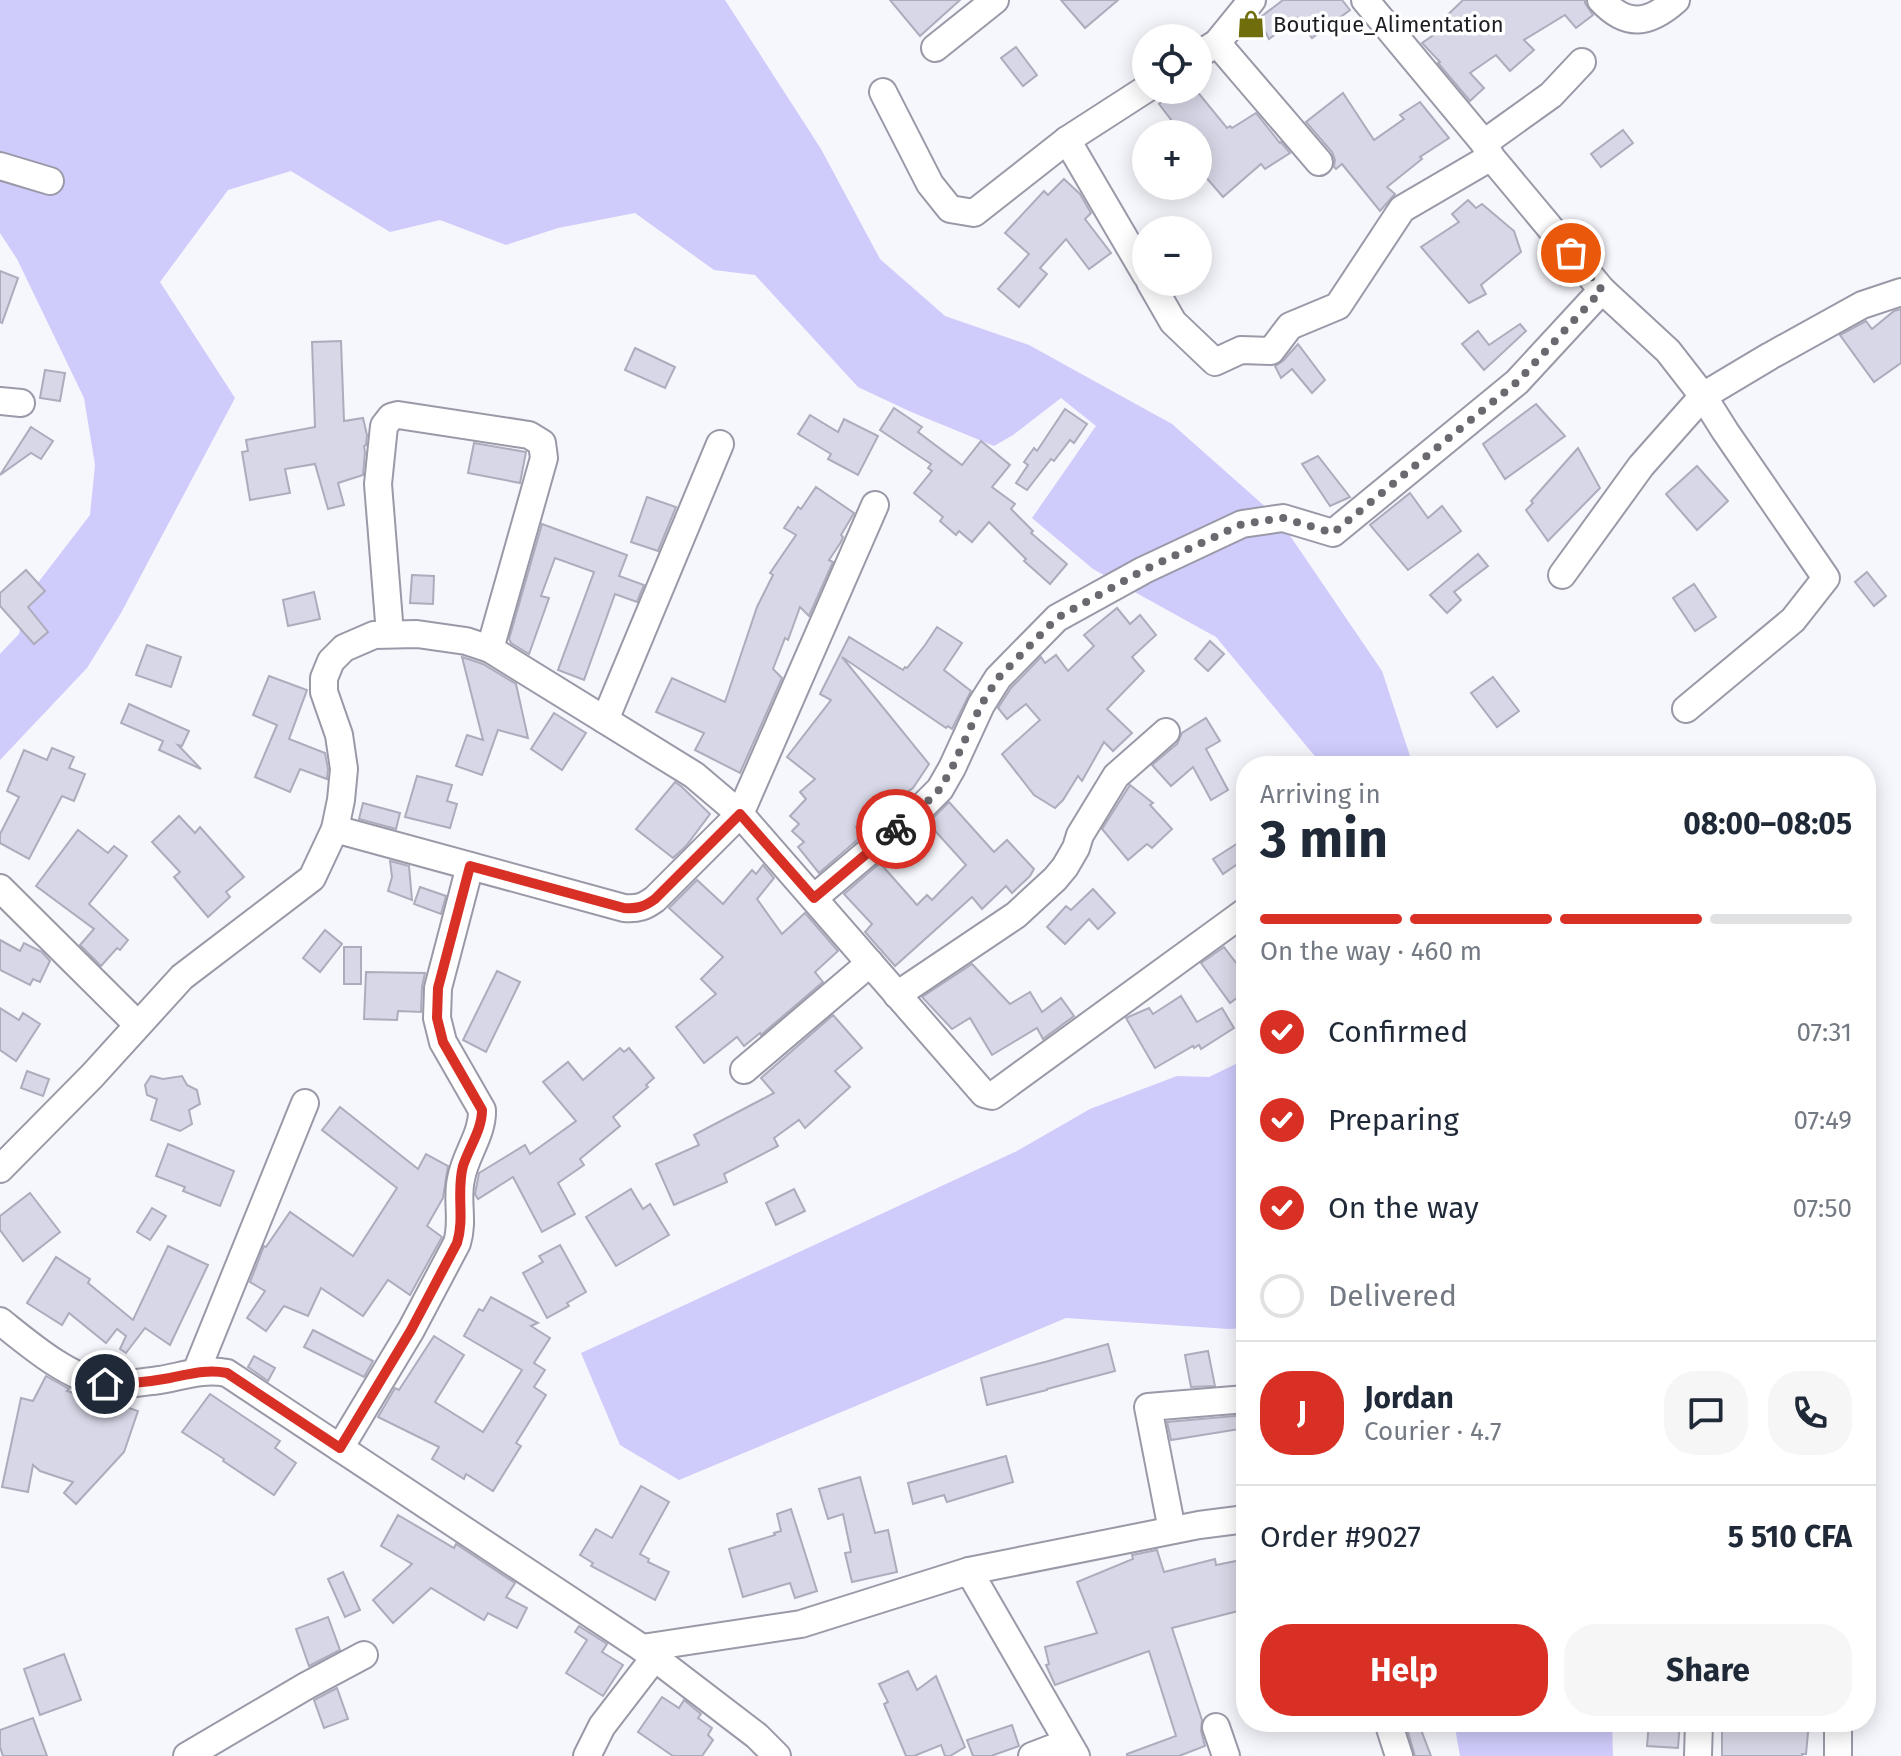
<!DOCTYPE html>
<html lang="en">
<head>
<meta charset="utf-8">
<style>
  :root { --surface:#fff; --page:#f6f6f7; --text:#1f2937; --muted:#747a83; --line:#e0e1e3; --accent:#d93025 }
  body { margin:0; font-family:"Fira Sans",sans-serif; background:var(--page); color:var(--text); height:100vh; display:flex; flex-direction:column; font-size:30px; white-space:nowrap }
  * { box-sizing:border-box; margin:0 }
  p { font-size:26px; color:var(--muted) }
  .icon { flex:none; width:44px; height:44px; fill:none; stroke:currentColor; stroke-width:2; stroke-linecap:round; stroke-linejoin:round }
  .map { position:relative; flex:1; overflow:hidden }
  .panel { position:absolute; left:1236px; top:756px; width:640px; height:976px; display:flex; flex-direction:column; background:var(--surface); border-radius:32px; box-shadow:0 4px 20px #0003 }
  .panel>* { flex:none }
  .tools { position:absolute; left:1132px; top:24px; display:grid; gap:16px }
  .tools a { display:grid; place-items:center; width:80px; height:80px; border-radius:50%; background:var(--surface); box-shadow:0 4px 20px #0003; font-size:40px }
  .pin { position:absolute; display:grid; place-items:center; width:68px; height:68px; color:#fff; margin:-34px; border:4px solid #fff; border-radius:50%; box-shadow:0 2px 8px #0007 }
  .courier { position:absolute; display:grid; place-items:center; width:80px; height:80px; margin:-40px; border:6px solid #d93025; border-radius:50%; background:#fff; color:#222; box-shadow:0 2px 10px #0007 }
  .headline em { font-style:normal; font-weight:700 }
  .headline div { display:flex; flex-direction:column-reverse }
  .headline { display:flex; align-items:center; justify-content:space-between; height:136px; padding:0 24px }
  h1 { font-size:52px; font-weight:700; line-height:60px }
  .bar { display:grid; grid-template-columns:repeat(4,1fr); gap:12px 8px; align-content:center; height:96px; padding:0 24px }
  .bar i { height:10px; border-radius:6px; background:var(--line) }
  .bar .on { background:var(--accent) }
  .bar p { grid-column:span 4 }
  .line { display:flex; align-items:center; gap:20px; padding:0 24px; border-top:2px solid var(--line) }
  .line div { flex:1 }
  .round { display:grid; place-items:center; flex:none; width:84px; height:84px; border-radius:32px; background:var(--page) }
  ol { padding:0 24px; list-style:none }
  li { display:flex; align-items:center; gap:24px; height:88px }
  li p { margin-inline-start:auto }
  li .icon { padding:8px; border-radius:50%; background:var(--accent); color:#fff; stroke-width:4 }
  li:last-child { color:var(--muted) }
  li i { width:44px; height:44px; border:4px solid var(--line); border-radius:50% }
  .action { display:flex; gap:16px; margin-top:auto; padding:16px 24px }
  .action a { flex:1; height:92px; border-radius:32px; background:var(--accent); color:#fff; font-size:32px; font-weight:700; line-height:92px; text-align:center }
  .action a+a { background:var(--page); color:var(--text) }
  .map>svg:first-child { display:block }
</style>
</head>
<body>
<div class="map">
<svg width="1901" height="1756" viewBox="0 0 1901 1756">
  <rect width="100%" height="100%" fill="#f6f6fd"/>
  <g fill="#cfcbfb">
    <polygon points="0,0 725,0 821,149 880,259 945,316 1029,345 1172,424 1278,518 1382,671 1411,759 1419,766 1323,766 1216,637 1093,569 1032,518 1096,426 1061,398 1013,435 994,446 909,411 858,387 755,275 714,270 635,213 558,228 506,245 440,220 390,232 291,171 228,190 160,282 235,398 121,613 87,668 0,760 0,654 19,634 27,597 90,515 95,465 84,398 17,259 0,233"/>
    <polygon points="1246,1059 1246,1328 1229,1329 1066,1318 679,1480 620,1445 581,1353 1017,1151 1090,1109 1177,1076 1209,1077"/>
    <polygon points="1454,1722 1612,1722 1613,1756 1460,1756"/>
  </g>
  <g fill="#d7d7e7" stroke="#adacbc" stroke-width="2">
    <polygon points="890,0 960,0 920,36"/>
    <polygon points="1061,0 1118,0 1085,28"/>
    <polygon points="1283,0 1342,0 1350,10 1312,38 1297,18 1269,39 1261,23 1262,16"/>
    <polygon points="1463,0 1585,0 1585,3 1593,15 1576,28 1565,15 1524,40 1534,50 1510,71 1496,55 1470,73 1484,88 1470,101 1438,63 1440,62 1422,43 1438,32 1436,26"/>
    <polygon points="1016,47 1037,75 1023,86 1001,58"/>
    <polygon points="1176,90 1196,90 1227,128 1230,126 1232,128 1256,113 1280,143 1281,142 1290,153 1265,169 1261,164 1223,197 1198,168 1198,134 1182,134 1159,104"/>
    <polygon points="1343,93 1374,140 1404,119 1400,115 1420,102 1449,138 1420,157 1422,159 1387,187 1395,194 1380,211 1342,164 1336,169 1334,167 1335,160 1332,152 1306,122"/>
    <polygon points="1623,130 1633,143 1601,167 1591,154"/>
    <polygon points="1064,179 1080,194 1091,213 1085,219 1111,253 1089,269 1066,239 1040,268 1047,274 1019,307 998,289 1029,254 1005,233 1044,191 1048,195"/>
    <polygon points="1468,200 1476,208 1482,204 1514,231 1521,252 1481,285 1486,294 1469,303 1421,247 1459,222 1452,214"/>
    <polygon points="0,271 18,278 2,323 0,322"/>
    <polygon points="1901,309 1901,363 1874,382 1840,335 1866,321 1872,329 1894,311"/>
    <polygon points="1520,324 1526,331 1484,370 1462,344 1478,331 1489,345"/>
    <polygon points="341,341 344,421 363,418 367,435 366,445 364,446 365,452 363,475 338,483 344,505 328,509 315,464 285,469 290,493 250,500 242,452 248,451 246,440 315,427 312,342"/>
    <polygon points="1298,344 1325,380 1312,393 1292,369 1281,378 1275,366 1283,361"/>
    <polygon points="635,348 675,367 665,388 625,370"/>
    <polygon points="45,370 65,373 60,401 40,398"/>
    <polygon points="1536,404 1565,436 1505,479 1483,444"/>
    <polygon points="894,408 922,427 918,432 962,465 981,441 1010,465 992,487 1015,504 1011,509 1033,531 1031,533 1067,564 1050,584 1024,561 1026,559 989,522 972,542 959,531 956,535 940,521 943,517 914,493 932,471 928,468 931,464 880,430"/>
    <polygon points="1065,409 1087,424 1074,443 1070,440 1054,461 1051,459 1027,490 1016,483 1028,465 1024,462 1034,448 1037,451"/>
    <polygon points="810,415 838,432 844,419 878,436 858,475 828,459 831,454 798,434"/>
    <polygon points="31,427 53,441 41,459 31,453 0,475"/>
    <polygon points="474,443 526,452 520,483 468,473"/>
    <polygon points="1578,448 1600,488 1548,541 1526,510 1533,503 1531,501"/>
    <polygon points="1318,456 1350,497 1330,506 1302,464"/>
    <polygon points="1697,466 1728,501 1697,530 1666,494"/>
    <polygon points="816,487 854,513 841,535 843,537 841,542 829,560 833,562 809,616 800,607 788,640 785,638 773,669 782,678 740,773 695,750 704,733 656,712 672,678 725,702 757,607 773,575 770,573 796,535 784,528 798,507 801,509"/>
    <polygon points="1410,493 1428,518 1442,506 1461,531 1408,570 1370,525"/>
    <polygon points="647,497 676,507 658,551 631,542"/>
    <polygon points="542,524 627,555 619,576 644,585 637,602 615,594 584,680 558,670 594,572 555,558 541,596 549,598 529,654 511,643 509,639"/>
    <polygon points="1478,554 1488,566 1454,592 1461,600 1447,613 1430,595"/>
    <polygon points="26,570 45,591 28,607 48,632 34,644 0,606 0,593"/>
    <polygon points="1867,572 1886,596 1874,606 1855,582"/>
    <polygon points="412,575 434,576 433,604 410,603"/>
    <polygon points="1694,584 1716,617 1695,631 1673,598"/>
    <polygon points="314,592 320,619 288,626 283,600"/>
    <polygon points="1117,608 1130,624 1140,615 1156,635 1132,657 1144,671 1107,709 1132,733 1113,751 1104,742 1082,781 1078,776 1063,800 1055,808 1034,795 1002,754 1040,720 1026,704 1007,719 998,708 1011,688 1041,657 1045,663 1056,655 1068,671 1094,646 1084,635"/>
    <polygon points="937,627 962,643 944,670 971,691 952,729 948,726 946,728 842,657 929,764 913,788 856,827 863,835 819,873 798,847 804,842 792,831 799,824 790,816 806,799 800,792 815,779 787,757 831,700 820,694 849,637 903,670 905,667 907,668 925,645"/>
    <polygon points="1210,641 1224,654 1208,671 1195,659"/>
    <polygon points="147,645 181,657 171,687 136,675"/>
    <polygon points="462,657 483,664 516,684 528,738 498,730 482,775 456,766 467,735 483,740"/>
    <polygon points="269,676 307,690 289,739 325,753 328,769 327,779 300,769 290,792 255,777 277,725 253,715"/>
    <polygon points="1493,677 1519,711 1497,727 1471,693"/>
    <polygon points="129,704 189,731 182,746 178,745 201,769 159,750 163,741 121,723"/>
    <polygon points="554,713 586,733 562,770 531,749"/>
    <polygon points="1206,718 1220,741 1206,749 1228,790 1211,800 1193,767 1171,786 1152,765 1177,744 1182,733"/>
    <polygon points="52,748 74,757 69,768 85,774 74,801 62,796 29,859 0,843 0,834 19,797 7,791 24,750 47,760"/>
    <polygon points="417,776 452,785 447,801 457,804 450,828 405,817"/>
    <polygon points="675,782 682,787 710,814 686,846 673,858 636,829"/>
    <polygon points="1130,785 1153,803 1150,805 1172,829 1152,848 1147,844 1128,860 1102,829"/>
    <polygon points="949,802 994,852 1007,840 1034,869 1030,876 1012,893 1006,886 982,909 972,897 895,966 865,932 872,924 844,894 880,863 917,905 927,895 932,900 966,865 928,823"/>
    <polygon points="363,803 400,813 396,829 359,819"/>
    <polygon points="179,816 195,833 200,827 244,877 226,892 230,897 208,917 174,877 180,872 152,842"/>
    <polygon points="78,830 108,853 114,846 127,856 89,904 128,940 120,950 117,948 101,966 80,945 94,929 36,886"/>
    <polygon points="1246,838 1246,858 1223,874 1213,859"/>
    <polygon points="390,861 409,866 412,900 388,891 392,877"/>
    <polygon points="763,865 774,878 757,899 782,934 805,913 838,951 815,972 823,982 761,1035 760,1033 744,1046 737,1037 704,1063 676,1027 716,994 701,979 723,957 669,908 697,880 723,904 752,870 756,874"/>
    <polygon points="420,887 446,896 441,914 414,904"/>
    <polygon points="1093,889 1115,913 1098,929 1089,919 1065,944 1047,927 1066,906 1071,910"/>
    <polygon points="325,930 342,944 320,972 303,958"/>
    <polygon points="0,940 20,951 24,943 42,952 50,961 40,982 33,979 30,985 0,970"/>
    <rect x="344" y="947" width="17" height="37"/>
    <polygon points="1224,947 1246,976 1246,991 1230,1003 1201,963"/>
    <polygon points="972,964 1010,1004 1030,992 1042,1012 1061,998 1074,1016 1043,1039 1037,1028 992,1055 970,1018 952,1029 922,997"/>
    <polygon points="497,971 520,982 486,1052 463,1040"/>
    <polygon points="366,972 425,973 422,987 421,1012 398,1011 397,1020 364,1019"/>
    <polygon points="1181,996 1197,1022 1222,1008 1234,1028 1201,1049 1199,1045 1194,1048 1193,1046 1155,1068 1126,1018 1149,1008 1153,1014"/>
    <polygon points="0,1008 19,1020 23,1013 40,1024 16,1061 0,1050"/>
    <polygon points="833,1015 862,1048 835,1071 850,1087 805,1128 799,1120 774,1138 778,1146 724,1174 727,1182 674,1205 656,1164 699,1145 694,1135 774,1093 761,1078"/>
    <polygon points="620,1048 624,1052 629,1048 654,1078 646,1085 648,1087 613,1117 620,1126 580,1159 584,1165 558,1183 575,1214 542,1232 513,1177 478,1199 475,1194 479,1173 525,1145 530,1154 576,1121 543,1082 568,1062 583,1080"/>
    <polygon points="27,1071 49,1079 43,1096 21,1088"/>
    <polygon points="151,1076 163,1079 182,1076 187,1085 197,1090 200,1104 189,1110 192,1124 180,1131 151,1120 157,1099 147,1095 145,1085"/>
    <polygon points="340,1107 418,1169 426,1154 448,1166 443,1198 427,1226 442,1237 410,1295 388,1280 363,1316 321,1288 308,1316 284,1306 266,1331 247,1318 265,1291 250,1282 264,1246 266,1247 290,1212 353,1256 397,1188 322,1130"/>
    <polygon points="168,1144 234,1171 220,1206 183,1191 185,1187 156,1176"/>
    <polygon points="631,1189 643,1209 650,1204 669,1235 616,1266 586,1217"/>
    <polygon points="794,1189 805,1211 776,1225 766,1203"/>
    <polygon points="30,1193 60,1232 23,1261 0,1230 0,1216"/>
    <polygon points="152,1208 166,1216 150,1240 137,1232"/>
    <polygon points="560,1245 586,1292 567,1303 569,1306 547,1318 523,1273 543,1262 539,1256"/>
    <polygon points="168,1246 208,1265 170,1345 145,1328 126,1353 120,1349 126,1336 117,1329 106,1343 69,1313 62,1325 27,1303 56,1257 90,1279 88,1283 133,1320"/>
    <polygon points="491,1297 538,1323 531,1326 550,1338 534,1363 545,1370 534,1387 546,1395 516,1443 521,1446 493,1491 466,1474 464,1479 432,1459 439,1447 378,1417 395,1388 399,1390 434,1336 464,1355 435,1402 483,1432 522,1370 464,1336 479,1309 483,1311"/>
    <polygon points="313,1330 373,1361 364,1377 304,1347"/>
    <polygon points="1108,1344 1115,1371 1047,1389 1047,1390 987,1405 981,1378 1045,1362"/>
    <polygon points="1208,1351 1215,1386 1191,1387 1185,1355"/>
    <polygon points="254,1356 275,1368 268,1381 248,1367"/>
    <polygon points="46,1376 69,1389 67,1391 114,1405 115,1403 138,1411 124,1452 76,1504 64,1493 73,1482 40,1471 33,1465 28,1492 2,1487 21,1398 33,1401"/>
    <polygon points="210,1394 280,1441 275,1448 296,1463 274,1495 223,1461 224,1459 182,1432"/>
    <polygon points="1246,1415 1246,1428 1171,1440 1167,1422"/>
    <polygon points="1006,1456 1013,1482 947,1502 944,1495 913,1504 908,1483"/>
    <polygon points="860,1477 875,1533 888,1530 897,1572 852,1582 845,1553 851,1552 843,1514 828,1519 819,1489"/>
    <polygon points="641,1486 669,1502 640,1554 649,1559 648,1562 669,1572 655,1600 591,1566 593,1563 580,1555 596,1529 612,1538"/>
    <polygon points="791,1509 817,1591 795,1598 790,1583 743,1597 729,1549 775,1535 774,1533 781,1531 777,1514"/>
    <polygon points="398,1515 454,1548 456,1544 515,1583 506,1597 527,1608 517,1628 488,1613 484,1620 431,1588 393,1623 373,1600 412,1564 381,1546"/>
    <polygon points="1157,1550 1164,1572 1215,1559 1216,1565 1246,1559 1246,1609 1172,1628 1202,1720 1201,1731 1205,1746 1179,1756 1127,1756 1127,1754 1176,1736 1149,1651 1055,1685 1046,1665 1049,1664 1045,1647 1097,1633 1077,1582 1133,1559 1132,1555"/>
    <polygon points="343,1572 360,1610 345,1617 328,1579"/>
    <polygon points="328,1617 340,1650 309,1666 296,1629"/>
    <polygon points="579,1626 607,1644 602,1652 623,1665 603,1696 566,1673 587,1640 575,1632"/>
    <polygon points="64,1654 81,1700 40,1715 24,1669"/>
    <polygon points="908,1671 917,1690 936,1676 965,1747 950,1756 945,1756 941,1745 914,1756 906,1756 884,1704 888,1702 879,1684"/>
    <polygon points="337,1688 348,1719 324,1728 314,1700"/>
    <polygon points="662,1697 679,1708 684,1700 701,1714 698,1718 712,1728 708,1735 713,1740 702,1756 673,1756 638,1732"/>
    <polygon points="33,1718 47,1756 3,1756 0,1747 0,1730"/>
    <polygon points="1405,1722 1418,1722 1431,1756 1415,1756"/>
    <polygon points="1649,1722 1680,1722 1678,1748 1647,1746"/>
    <polygon points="1765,1722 1809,1722 1806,1754 1802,1754 1802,1756 1722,1756 1722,1727 1765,1726"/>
    <polygon points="1012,1725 1019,1746 991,1756 973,1756 967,1740"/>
  </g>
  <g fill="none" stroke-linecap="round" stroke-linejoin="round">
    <defs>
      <g id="minor">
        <path d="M1601,0C1627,28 1649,24 1676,0"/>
        <polyline points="1217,43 1319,162"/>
        <polyline points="935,48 995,0"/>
        <polyline points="1198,55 1217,43 1252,0"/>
        <polyline points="883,92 930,184 950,209 974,213 1067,140 1146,89"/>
        <polyline points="1067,140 1146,275"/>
        <polyline points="1484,143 1551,95 1582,62"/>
        <polyline points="0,166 50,181"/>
        <polyline points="1150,282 1173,322 1215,362 1241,350 1271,351 1290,326 1338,306 1402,209 1491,157"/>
        <polyline points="1602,290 1668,351 1703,396 1725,431 1826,578 1793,620 1686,709"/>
        <polyline points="0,401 21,403"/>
        <polyline points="1562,575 1641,466 1703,396 1770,356 1862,305 1901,292"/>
        <polyline points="390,634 378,484 384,426 391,417 398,415 529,435 542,443 544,458 490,649"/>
        <polyline points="605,720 720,444"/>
        <path d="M335,829L624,908C638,909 644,907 655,899L740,814L875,505"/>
        <polyline points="0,888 138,1025"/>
        <polyline points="814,898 924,805 940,789 952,768 981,705 998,678 1057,618 1144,570 1242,524 1283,518 1333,533 1517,382 1602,290 1491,157 1484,143 1365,0"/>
        <polyline points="897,995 1016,915 1055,879 1065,867 1076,848 1080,835 1116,776 1166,732"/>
        <polyline points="744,1070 870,963"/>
        <polyline points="0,1169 92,1076 182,977 312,878 335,829 341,800 344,769 339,735 324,692 324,678 331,661 344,648 374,635 417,634 466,641 490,649 694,775 740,814 984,1094 992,1096 1246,911"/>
        <path d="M0,1321C29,1344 68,1378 105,1384C123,1386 142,1382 160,1380C183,1376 204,1368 227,1373L642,1648L757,1736L777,1756"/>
        <polyline points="196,1372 305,1103"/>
        <path d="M340,1448L411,1330L457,1243C464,1220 456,1201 461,1179C465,1155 483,1134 482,1110L443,1042L437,1018L438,988L470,866"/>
        <polyline points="1172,1530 1148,1407 1246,1399"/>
        <polyline points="969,1571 1076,1756"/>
        <polyline points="642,1648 801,1624 969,1571 1199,1525 1246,1519"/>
        <polyline points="1388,1722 1399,1756"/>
        <polyline points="1838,1722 1838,1756"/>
        <polyline points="1216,1727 1226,1756"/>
        <polyline points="187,1756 306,1686 364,1655"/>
        <polyline points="587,1756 602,1726 655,1657"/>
        <polyline points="1032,1756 1066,1743"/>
        <polyline points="1698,1756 1699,1722"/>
      </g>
    </defs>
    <use href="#minor" stroke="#9a99a8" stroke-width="30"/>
    <use href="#minor" stroke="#fff" stroke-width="26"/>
  </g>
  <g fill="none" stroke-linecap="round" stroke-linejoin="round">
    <polyline stroke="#6a696f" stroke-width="8" stroke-dasharray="0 14.4" points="896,829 924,805 940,789 952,768 981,705 998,678 1057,618 1144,570 1242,524 1283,518 1333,533 1517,382 1602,290 1571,253"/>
    <path stroke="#d93025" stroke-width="10" d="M105,1384C127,1384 148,1382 170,1378C190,1374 207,1369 227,1373L340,1448L411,1330L457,1243C465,1218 456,1192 463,1166C469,1147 482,1130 482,1110L443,1042L437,1018L438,988L470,866L624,908C637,909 644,907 655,899L740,814L814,898L896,829"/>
  </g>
  <defs>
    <symbol id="shop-bare" viewBox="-9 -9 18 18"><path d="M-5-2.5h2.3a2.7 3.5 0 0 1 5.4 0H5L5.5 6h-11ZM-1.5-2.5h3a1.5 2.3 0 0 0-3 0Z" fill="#6f6d0c" stroke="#fff" stroke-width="2.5" paint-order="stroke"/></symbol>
  </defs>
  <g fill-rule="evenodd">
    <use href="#shop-bare" x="1231" y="4" width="40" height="40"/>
  </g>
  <g text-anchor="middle" stroke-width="7" stroke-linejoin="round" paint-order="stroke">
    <g font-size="22" fill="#1e1d23" stroke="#fff" text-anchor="start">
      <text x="1273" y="32">Boutique_Alimentation</text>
    </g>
  </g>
</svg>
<div class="tools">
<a><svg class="icon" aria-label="locate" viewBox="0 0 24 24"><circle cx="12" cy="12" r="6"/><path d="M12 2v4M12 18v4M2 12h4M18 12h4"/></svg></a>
<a>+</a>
<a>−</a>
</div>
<div class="pin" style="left:1571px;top:253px;background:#ea580c"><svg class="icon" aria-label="bag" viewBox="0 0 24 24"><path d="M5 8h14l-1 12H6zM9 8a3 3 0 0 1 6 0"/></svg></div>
<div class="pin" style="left:105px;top:1384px;background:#1f2937"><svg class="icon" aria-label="home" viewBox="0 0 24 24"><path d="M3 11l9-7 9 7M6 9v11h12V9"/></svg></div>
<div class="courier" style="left:896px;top:829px"><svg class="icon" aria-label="bike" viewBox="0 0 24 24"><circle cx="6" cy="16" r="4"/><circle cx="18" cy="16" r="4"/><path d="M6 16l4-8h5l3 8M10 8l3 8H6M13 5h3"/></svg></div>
<section class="panel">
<div class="headline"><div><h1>3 min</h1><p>Arriving in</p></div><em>08:00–08:05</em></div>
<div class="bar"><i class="on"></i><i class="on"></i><i class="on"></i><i></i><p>On the way · 460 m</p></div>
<ol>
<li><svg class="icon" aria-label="check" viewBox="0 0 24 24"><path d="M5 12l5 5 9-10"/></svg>Confirmed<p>07:31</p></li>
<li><svg class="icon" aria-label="check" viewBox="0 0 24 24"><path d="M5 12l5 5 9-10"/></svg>Preparing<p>07:49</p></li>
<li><svg class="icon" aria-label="check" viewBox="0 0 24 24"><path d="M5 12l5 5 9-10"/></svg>On the way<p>07:50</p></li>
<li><i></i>Delivered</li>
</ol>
<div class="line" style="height:144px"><b class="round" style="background:var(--accent);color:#fff">J</b><div><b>Jordan</b><p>Courier · 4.7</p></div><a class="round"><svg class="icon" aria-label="chat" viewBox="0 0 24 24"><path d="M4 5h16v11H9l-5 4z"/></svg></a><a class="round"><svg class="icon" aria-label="phone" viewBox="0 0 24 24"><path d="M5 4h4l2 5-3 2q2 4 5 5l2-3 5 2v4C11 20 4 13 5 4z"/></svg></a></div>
<div class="line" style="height:104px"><div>Order #9027</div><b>5 510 CFA</b></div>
<div class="action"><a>Help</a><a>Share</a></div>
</section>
</div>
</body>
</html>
